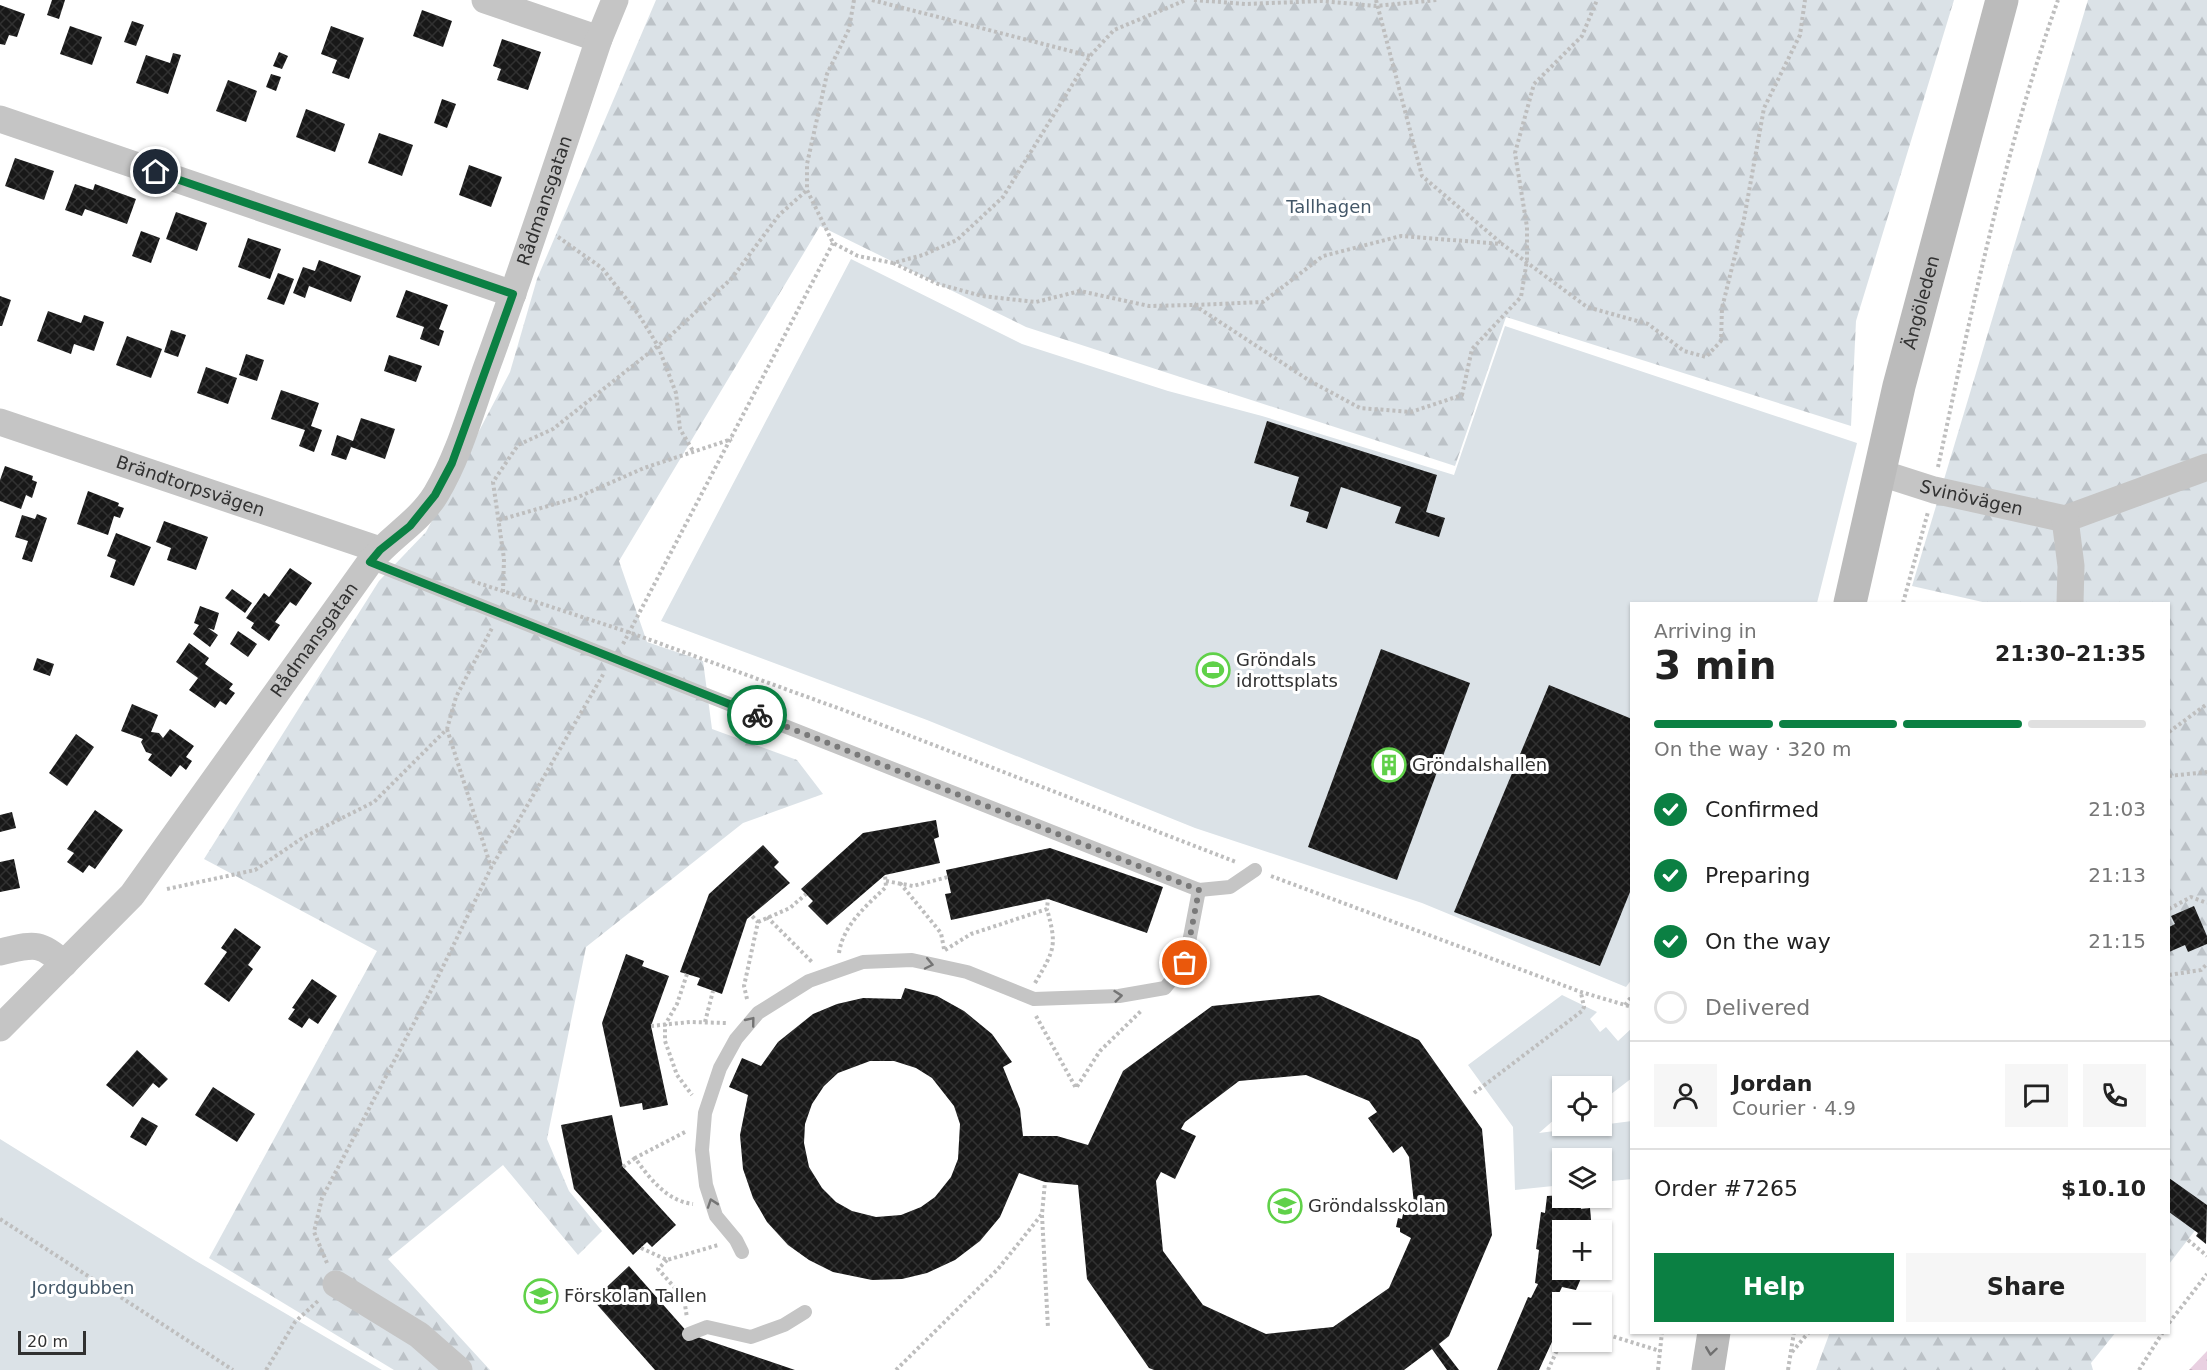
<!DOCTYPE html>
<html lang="en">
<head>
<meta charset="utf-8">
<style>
  :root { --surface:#fff; --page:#f6f6f6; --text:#222; --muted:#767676; --line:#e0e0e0; --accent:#0b8043 }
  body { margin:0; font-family:"DejaVu Sans",sans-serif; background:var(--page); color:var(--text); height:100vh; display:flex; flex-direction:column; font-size:22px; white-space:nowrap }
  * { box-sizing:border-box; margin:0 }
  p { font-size:20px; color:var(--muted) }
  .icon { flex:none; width:33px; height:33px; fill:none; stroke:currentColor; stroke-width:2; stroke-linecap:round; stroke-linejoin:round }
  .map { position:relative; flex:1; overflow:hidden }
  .panel { position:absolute; left:1630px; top:602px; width:540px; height:732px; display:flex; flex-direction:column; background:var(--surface); border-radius:0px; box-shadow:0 2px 4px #0004 }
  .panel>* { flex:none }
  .fabs { position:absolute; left:1552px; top:1076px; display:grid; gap:12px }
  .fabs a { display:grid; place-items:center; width:60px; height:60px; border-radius:0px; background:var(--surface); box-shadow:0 2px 4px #0004; font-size:30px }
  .scale { position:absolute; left:18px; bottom:15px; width:68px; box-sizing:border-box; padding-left:6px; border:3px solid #313131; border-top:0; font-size:16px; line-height:21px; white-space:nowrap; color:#313131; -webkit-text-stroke:4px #fff; paint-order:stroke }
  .pin { position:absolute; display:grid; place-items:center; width:51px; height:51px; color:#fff; margin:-26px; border:3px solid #fff; border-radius:50%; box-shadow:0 2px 6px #0007 }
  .courier { position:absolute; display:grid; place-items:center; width:60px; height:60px; margin:-30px; border:4px solid #0b8043; border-radius:50%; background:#fff; color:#222; box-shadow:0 2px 8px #0007 }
  .overview em { font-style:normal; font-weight:600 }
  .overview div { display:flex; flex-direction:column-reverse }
  .overview { display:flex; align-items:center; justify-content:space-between; height:102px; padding:0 24px }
  h1 { font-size:39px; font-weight:600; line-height:45px }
  .bar { display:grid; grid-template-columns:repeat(4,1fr); gap:9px 6px; align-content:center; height:72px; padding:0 24px }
  .bar i { height:8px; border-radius:4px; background:var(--line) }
  .bar .on { background:var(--accent) }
  .bar p { grid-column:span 4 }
  .line { display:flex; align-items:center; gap:15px; padding:0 24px; border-top:2px solid var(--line) }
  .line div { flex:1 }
  .round { display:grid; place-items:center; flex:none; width:63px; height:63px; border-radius:0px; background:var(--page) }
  ol { padding:0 24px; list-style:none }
  li { display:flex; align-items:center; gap:18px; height:66px }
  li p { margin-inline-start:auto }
  li .icon { padding:6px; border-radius:50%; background:var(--accent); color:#fff; stroke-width:4 }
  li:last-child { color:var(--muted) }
  li i { width:33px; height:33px; border:3px solid var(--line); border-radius:50% }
  .cta { display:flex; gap:12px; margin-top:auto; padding:12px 24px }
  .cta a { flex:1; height:69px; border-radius:0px; background:var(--accent); color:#fff; font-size:24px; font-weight:600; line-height:69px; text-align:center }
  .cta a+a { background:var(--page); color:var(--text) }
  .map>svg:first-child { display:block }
</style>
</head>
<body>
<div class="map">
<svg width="2207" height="1370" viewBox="0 0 2207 1370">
  <defs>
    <pattern id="forest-firs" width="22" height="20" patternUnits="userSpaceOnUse" patternTransform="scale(1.5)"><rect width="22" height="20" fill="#dbe2e7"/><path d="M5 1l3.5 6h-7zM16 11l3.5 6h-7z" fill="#bcc2c7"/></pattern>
    <pattern id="water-ripples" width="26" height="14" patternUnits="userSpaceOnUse" patternTransform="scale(1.5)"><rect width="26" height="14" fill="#e9d0e1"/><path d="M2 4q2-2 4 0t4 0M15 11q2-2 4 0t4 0" fill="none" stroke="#c8b3c2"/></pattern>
    <pattern id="building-cross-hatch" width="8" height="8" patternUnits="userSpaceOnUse" patternTransform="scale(1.5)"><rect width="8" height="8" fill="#181818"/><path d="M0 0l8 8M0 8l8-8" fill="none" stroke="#313131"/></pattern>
  </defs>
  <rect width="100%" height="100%" fill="#fff"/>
  <g fill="url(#forest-firs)">
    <polygon points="656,0 1954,0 1856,321 1851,426 1506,317 1455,466 1026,327 820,226 619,561 647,642 703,661 712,729 797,760 823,794 743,823 586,947 547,1139 569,1191 602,1231 578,1255 503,1165 388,1259 490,1370 394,1370 209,1258 377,951 204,859 379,581 426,532 510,372 537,279"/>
    <polygon points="2088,0 2207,0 2207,1215 2169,1264 2169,603 1987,603 1912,586"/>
    <polygon points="1830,1332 2116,1332 2091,1363 2093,1370 1816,1370"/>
  </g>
  <g fill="#dbe2e7">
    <polygon points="851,259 1022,344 1168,391 1262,416 1454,475 1505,326 1857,443 1817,603 1632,603 1632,979 1626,987 1422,903 1195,828 927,720 661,621"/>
    <polygon points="1562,995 1597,1012 1590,1019 1600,1032 1606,1027 1618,1041 1632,1028 1632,1078 1602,1101 1602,1086 1563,1086 1563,1125 1568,1125 1563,1129 1555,1119 1539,1133 1632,1121 1632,1179 1602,1182 1602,1158 1563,1158 1563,1185 1515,1190 1513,1127 1468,1065"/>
    <polygon points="0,1139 196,1261 382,1370 0,1370"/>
  </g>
  <polygon fill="url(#water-ripples)" points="2207,1351 2207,1370 2189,1370"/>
  <g fill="url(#building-cross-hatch)" fill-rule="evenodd">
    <polygon points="52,0 65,0 59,19 47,15"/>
    <polygon points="0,5 25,14 17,37 9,35 5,45 0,44"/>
    <polygon points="422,10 452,21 443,47 413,36"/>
    <polygon points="132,21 144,25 136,46 124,42"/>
    <polygon points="70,26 102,37 92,65 60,54"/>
    <polygon points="331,26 364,38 349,79 332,73 337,60 321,54"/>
    <polygon points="502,39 541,52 528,90 497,80 501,69 493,66"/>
    <polygon points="279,52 288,56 282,69 273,66"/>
    <polygon points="173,53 181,55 168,94 136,83 146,55 170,63"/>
    <polygon points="271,74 281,77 276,91 266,87"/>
    <polygon points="228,80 257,91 246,122 216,111"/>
    <polygon points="442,99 456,104 447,128 434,123"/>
    <polygon points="306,109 345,124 335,152 296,137"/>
    <polygon points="379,133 413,145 402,176 368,163"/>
    <polygon points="15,158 54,171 44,200 5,186"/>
    <polygon points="469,165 502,177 491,207 459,195"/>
    <polygon points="75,184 93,190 95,184 136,199 127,224 85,209 82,216 65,210"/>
    <polygon points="176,212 207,223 197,251 166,239"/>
    <polygon points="141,231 160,238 151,263 132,256"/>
    <polygon points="248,238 281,249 270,279 238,267"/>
    <polygon points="319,260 361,276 351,302 309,286 305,298 293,293 303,267 315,271"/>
    <polygon points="278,273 294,279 284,305 267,299"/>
    <polygon points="406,290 448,305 439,329 444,331 439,346 420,339 424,327 396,317"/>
    <polygon points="0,296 11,300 2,326 0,326"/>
    <polygon points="48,311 81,323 84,315 104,322 94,351 74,344 71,354 37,341"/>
    <polygon points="171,330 186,335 178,357 164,352"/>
    <polygon points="127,336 162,349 151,378 116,365"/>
    <polygon points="246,354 264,360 257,381 239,375"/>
    <polygon points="389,355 422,366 416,382 384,371"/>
    <polygon points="206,367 237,378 228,404 197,393"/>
    <polygon points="281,390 319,403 311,426 322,430 314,452 299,446 305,430 271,419"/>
    <polygon points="361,418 395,429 385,459 351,447 346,460 331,455 337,435 353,441"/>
    <polygon points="1267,421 1437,475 1426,512 1445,518 1439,537 1395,523 1401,507 1341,487 1327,529 1306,522 1309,512 1290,506 1299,477 1254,463"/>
    <polygon points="5,466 33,476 32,480 37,482 32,498 26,495 21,509 0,501 0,480"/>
    <polygon points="88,491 119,503 118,506 124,508 120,518 114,516 108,535 77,524"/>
    <polygon points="37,514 47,518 32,562 22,559 28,541 15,537 22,515 35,519"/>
    <polygon points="164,521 208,537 196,570 167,560 171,548 156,542"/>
    <polygon points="116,533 151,547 134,586 110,577 116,560 107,556"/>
    <polygon points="290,568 312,583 296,606 290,602 275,622 280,625 269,641 251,628 254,623 246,618 264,593 269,597"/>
    <polygon points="232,589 252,603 245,613 225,598"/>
    <polygon points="200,606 219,613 214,630 208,628 218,635 210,647 193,634 199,625 194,623"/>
    <polygon points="238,631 257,644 248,657 230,644"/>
    <polygon points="189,643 209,658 205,664 233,684 229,689 235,693 226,705 220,701 215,708 189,690 198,678 176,662"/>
    <polygon points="1381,649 1470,683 1397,880 1308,847"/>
    <polygon points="37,658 54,664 50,676 33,670"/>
    <polygon points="1549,685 1632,719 1632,887 1600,966 1454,912"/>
    <polygon points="132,704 158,715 151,732 159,733 163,738 170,729 194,746 186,757 192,761 186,770 180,765 171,777 148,760 152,754 146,752 141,742 143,739 121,731"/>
    <polygon points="76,734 94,747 67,786 49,773"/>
    <polygon points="95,810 123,830 95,869 89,865 83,873 67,862 74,853 67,849"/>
    <polygon points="12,812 16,828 0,832 0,815"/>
    <polygon points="936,820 939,837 934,839 940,863 885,875 827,925 808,906 813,901 801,889 863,833"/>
    <polygon points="763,845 779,862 774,867 790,883 747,919 722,994 697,985 700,978 680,972 709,894"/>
    <polygon points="1050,848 1163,887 1147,933 1048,899 951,920 945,894 951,893 946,870"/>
    <polygon points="14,859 20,888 0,892 0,862"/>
    <polygon points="2194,906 2207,936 2207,944 2188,952 2185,945 2169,952 2169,927 2175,924 2171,916"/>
    <polygon points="235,928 261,947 248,965 253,969 229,1002 204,984 227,952 221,948"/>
    <polygon points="626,954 644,961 642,966 669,976 651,1026 668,1105 643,1110 642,1103 620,1107 602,1023"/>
    <polygon points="312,979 337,996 318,1024 309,1018 302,1028 288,1019 295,1009 292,1008"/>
    <path d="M905,988L937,996L964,1011L992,1034L1012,1062L1003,1067L1020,1109L1023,1136H1057L1088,1145L1123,1071L1212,1006L1319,995L1419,1040L1482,1129L1492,1235L1449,1336L1439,1344L1459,1370H1447L1432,1349L1404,1370H1154L1149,1368L1087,1279L1078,1185L1045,1182L1019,1173L1000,1217L980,1241L955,1260L927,1273L902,1279L872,1280L833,1272L809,1260L788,1245L767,1222L753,1198L743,1169L740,1135L748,1095L729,1087L742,1058L761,1066L778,1042L813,1014L837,1004L863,998L901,999ZM870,1061H894L916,1068L932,1078L954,1106L960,1124L958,1159L951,1177L935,1197L921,1207L901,1215L876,1217L852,1211L836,1202L822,1188L809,1167L804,1143L805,1124L812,1104L824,1086L838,1073ZM1306,1075L1369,1101L1377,1112L1368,1118L1393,1153L1402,1146L1409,1157L1415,1213L1403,1214L1402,1219L1398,1218L1396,1227L1400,1228V1232L1411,1238L1389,1288L1333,1327L1266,1334L1203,1305L1163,1251L1156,1181L1161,1172L1175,1179L1196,1136L1181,1129L1185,1122L1239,1081Z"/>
    <polygon points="137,1050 168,1079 159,1088 153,1083 133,1107 106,1085"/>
    <polygon points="213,1087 255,1114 237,1142 195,1115"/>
    <polygon points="612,1115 623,1167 676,1225 652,1247 647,1242 633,1255 574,1189 561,1125"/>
    <polygon points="142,1117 158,1126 146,1146 130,1137"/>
    <polygon points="2169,1178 2207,1205 2206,1244 2196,1236 2198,1233 2169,1212"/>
    <polygon points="1563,1195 1563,1197 1580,1197 1581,1209 1590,1208 1592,1230 1563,1230 1563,1269 1585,1269 1576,1290 1562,1287 1552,1308 1563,1313 1563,1318 1539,1370 1497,1370 1528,1297 1531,1298 1538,1284 1535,1283 1539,1250 1536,1249 1541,1212 1545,1213 1547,1196"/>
    <polygon points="629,1266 689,1334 795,1370 655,1370 593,1300"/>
  </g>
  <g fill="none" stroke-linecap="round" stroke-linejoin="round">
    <g stroke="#bebebe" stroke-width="4" stroke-dasharray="3 3" stroke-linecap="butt">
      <polyline points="854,0 849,29 827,74 807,164 807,190 833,243 858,256 893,263 923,255 957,240 1003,197 1090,56 1114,30 1186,0"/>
      <polyline points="872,0 1090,56"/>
      <polyline points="1194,0 1246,4 1322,1 1376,6 1437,0"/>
      <polyline points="1376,0 1422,176 1501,243"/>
      <polyline points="558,237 602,268 639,315 658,346 676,393 680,429 693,451"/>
      <polyline points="893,263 938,284 982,296 1036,302 1080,291 1149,306 1194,305 1263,302 1323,256 1401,236 1502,244 1587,307 1648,324 1684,351 1706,357 1721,341 1722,308 1744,219 1764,108 1800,35 1805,0"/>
      <polyline points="1194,305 1310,381 1360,408 1411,412 1462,395 1472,349 1521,297 1527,260 1527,227 1515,153 1534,84 1582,36 1597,0"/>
      <path d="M1938,467C1972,309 2004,152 2058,0"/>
      <polyline points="499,520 576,498 644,468 732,439"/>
      <polyline points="472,581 631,633 846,711 1236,862"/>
      <polyline points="503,592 504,559 493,482 518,445 553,429 669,337 732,278 779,215 807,190"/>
      <polyline points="1903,603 1928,512"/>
      <polyline points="623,644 833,243"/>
      <polyline points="447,729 491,867"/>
      <polyline points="2169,732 2207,704"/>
      <polyline points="2169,776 2207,772"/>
      <polyline points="1271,876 1581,992 1632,1007"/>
      <polyline points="886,881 913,886 948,877"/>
      <polyline points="900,883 941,933 944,949"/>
      <polyline points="167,889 255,870 304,837 374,802 447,729 456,697 492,628"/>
      <polyline points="2169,909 2191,897 2207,903"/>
      <polyline points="767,917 812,962"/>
      <polyline points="758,922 790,908 806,894"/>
      <polyline points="945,950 971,934 1047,909 1048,899"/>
      <path d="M839,953C843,925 867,905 886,887L885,875"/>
      <polyline points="687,974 677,1004 665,1025 665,1041 677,1075 692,1095"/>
      <polyline points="2169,975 2201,970 2207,964"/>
      <path d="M1035,983C1055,949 1057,946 1047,909"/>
      <polyline points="747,999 744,986 758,922 751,915"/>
      <polyline points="1625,1005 1632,996"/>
      <polyline points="1036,1016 1076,1088 1100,1051 1141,1011"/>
      <polyline points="705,1022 713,991"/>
      <polyline points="651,1026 690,1022 727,1023"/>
      <polyline points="1474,1093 1582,1011 1584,1007 1581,993"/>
      <path d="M685,1132L635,1158C650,1179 667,1201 693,1204"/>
      <polyline points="623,1167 635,1158"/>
      <polyline points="1042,1215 1048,1328"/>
      <polyline points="0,1219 233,1370"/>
      <polyline points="2188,1240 2207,1256"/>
      <polyline points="641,1248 667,1260 718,1245"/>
      <polyline points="667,1260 658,1269 684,1298 687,1318"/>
      <polyline points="327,1263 314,1232 322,1198 434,985 491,868 604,673"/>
      <polyline points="2169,1323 2207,1274"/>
      <polyline points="1602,1333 1660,1351"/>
      <polyline points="1792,1352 1809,1332"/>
      <polyline points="266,1370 295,1322 319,1300"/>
      <polyline points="896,1370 998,1269 1042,1214 1045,1182"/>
      <polyline points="1548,1370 1563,1337"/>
      <polyline points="1658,1370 1662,1332"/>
      <polyline points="1788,1370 1794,1332"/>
      <polyline points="2139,1370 2163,1332"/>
    </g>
    <g stroke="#c5c5c5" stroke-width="14">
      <polyline points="370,562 1199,890 1230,887 1255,870"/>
      <polyline points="742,1252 736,1240 716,1216 706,1185 702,1150 705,1113 720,1068 736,1039 758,1013 809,981 863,962 912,960 967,972 1034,999 1119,996 1165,988 1185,963 1199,890"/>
      <polyline points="689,1334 707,1327 751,1337 784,1325 805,1312"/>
    </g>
    <g stroke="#c5c5c5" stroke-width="27">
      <polyline points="485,0 599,39"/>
      <polyline points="0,119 513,294"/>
      <path id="s1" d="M0,422L380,550"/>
      <path id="s2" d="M1881,473L1934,490L2065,519L2207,467"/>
      <polyline points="2065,519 2071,566 2070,603"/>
      <path d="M0,952C32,945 39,940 64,964"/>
      <path id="s3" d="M0,1028L132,895L370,562C390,537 419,522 436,494C461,452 473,403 490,358C528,253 563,146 599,39L615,0"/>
      <polyline points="336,1284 419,1335 459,1370"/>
    </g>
    <g stroke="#bbb" stroke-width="33">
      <path id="s4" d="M1850,603L1899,386L2002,0"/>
      <polyline points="1708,1370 1714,1332"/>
    </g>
  </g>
  <defs><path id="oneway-chevron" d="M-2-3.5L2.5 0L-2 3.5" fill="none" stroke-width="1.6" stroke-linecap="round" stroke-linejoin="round" transform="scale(1.5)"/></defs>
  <g stroke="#747474">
    <use href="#oneway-chevron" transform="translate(929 964) rotate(12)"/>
    <use href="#oneway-chevron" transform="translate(1118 996) rotate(-6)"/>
    <use href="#oneway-chevron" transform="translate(751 1021) rotate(-51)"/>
    <use href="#oneway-chevron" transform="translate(712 1203) rotate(-109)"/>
  </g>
  <use stroke="#6f6f6f" href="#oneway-chevron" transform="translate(1711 1351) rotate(98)"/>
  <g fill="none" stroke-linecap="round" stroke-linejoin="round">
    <polyline stroke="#797979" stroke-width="6" stroke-dasharray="0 10.8" points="757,715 1199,890 1185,963"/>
    <polyline stroke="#0b8043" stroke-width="8" points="156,172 513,294 452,463 435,495 410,526 380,550 370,562 757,715"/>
  </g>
  <defs>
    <symbol id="stadium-ring" viewBox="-11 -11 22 22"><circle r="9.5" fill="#fff" stroke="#60d149" stroke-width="1.5"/><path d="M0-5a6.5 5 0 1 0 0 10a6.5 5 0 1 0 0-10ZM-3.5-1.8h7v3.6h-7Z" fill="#60d149"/></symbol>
    <symbol id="building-ring" viewBox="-11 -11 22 22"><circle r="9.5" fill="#fff" stroke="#60d149" stroke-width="1.5"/><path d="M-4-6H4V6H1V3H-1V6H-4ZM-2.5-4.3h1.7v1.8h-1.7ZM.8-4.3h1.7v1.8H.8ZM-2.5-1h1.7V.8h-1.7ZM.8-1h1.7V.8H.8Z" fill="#60d149"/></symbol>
    <symbol id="school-ring" viewBox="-11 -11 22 22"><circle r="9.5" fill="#fff" stroke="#60d149" stroke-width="1.5"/><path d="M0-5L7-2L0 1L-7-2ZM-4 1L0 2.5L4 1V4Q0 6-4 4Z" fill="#60d149"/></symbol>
  </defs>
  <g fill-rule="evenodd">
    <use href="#stadium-ring" x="1194" y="651" width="38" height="38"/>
    <use href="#building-ring" x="1370" y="746" width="38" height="38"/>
    <use href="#school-ring" x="1266" y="1187" width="38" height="38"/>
    <use href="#school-ring" x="522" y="1277" width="38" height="38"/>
  </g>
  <g text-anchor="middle" stroke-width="6" stroke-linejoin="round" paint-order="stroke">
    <g font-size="18" fill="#313131" stroke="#fff">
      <text dy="6" stroke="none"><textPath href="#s3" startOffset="1005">Rådmansgatan</textPath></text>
      <text dy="6" stroke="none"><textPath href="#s4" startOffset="309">Ängöleden</textPath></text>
      <text dy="6" stroke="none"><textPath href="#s1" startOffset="201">Brändtorpsvägen</textPath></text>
      <text dy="6" stroke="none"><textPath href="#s2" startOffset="94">Svinövägen</textPath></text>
      <text dy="6" stroke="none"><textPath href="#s3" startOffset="501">Rådmansgatan</textPath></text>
    </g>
    <g font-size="18" fill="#435768" stroke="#fff">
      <text x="1329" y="213">Tallhagen</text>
      <text x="83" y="1294">Jordgubben</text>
    </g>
    <g font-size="18" fill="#313131" stroke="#fff" text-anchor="start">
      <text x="1236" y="666">Gröndals<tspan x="1236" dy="21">idrottsplats</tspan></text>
      <text x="1412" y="771">Gröndalshallen</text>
      <text x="1308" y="1212">Gröndalsskolan</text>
      <text x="564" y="1302">Förskolan Tallen</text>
    </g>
  </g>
</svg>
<div class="fabs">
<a><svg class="icon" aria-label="locate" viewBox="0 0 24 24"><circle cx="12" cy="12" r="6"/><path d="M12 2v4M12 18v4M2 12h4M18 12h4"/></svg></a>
<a><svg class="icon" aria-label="layers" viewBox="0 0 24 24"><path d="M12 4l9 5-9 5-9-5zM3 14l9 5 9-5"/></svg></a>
<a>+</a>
<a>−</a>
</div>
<div class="scale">20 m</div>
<div class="pin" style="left:1185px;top:963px;background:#ea580c"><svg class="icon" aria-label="bag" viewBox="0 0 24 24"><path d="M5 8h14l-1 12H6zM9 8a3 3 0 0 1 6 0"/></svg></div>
<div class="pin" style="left:156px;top:172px;background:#1f2937"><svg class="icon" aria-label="home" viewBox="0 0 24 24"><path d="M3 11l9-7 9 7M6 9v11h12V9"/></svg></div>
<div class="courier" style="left:757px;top:715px"><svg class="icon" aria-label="bike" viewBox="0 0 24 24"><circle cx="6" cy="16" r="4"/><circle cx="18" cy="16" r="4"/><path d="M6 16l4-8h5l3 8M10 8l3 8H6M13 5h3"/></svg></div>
<section class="panel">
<div class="overview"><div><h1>3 min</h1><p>Arriving in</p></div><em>21:30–21:35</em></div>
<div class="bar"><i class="on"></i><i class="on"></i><i class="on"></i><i></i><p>On the way · 320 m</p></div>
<ol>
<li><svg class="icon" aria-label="check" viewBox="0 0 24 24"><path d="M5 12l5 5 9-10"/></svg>Confirmed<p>21:03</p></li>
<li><svg class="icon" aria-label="check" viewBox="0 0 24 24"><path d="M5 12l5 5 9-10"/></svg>Preparing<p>21:13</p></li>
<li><svg class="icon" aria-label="check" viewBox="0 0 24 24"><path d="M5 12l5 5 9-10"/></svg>On the way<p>21:15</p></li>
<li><i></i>Delivered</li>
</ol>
<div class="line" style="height:108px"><a class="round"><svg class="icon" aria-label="person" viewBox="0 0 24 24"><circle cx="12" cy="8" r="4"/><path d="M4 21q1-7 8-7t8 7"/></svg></a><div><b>Jordan</b><p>Courier · 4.9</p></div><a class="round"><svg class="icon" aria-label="chat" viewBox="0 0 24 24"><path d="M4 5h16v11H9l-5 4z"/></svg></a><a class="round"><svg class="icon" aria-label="phone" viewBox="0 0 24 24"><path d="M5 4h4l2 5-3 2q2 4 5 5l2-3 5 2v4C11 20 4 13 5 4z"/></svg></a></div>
<div class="line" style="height:78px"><div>Order #7265</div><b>$10.10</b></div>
<div class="cta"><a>Help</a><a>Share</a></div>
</section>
</div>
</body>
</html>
